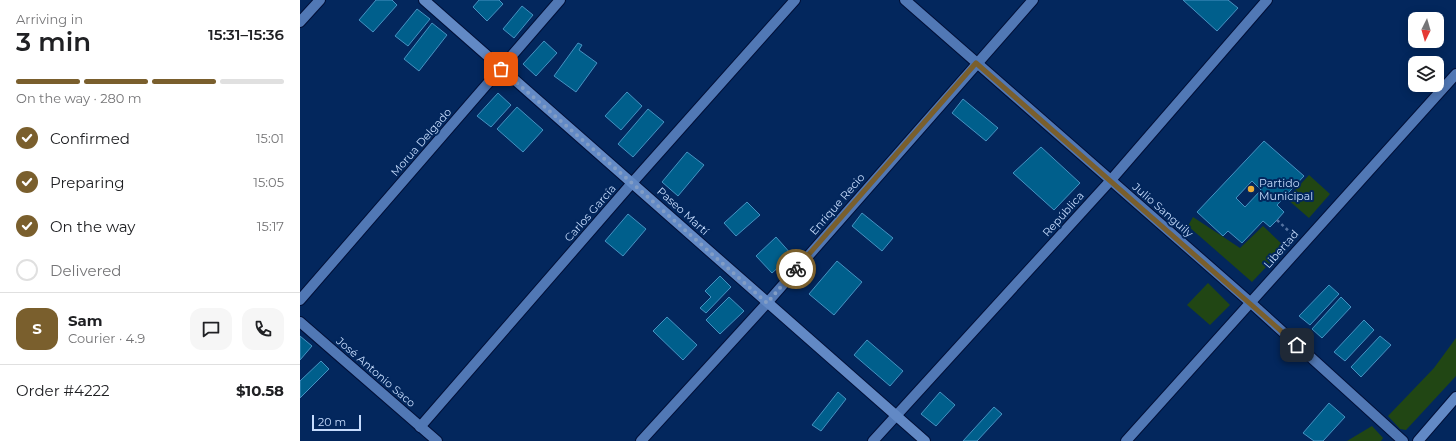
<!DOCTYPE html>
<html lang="en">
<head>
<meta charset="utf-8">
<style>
  :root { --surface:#fff; --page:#f6f6f6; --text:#202124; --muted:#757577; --line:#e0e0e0; --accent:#7a5f2d }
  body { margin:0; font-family:Montserrat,sans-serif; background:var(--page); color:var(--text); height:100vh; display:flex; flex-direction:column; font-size:15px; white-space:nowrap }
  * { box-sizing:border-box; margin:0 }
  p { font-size:13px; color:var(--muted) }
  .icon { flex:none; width:22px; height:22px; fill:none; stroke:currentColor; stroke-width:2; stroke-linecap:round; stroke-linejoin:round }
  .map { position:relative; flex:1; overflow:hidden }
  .details { display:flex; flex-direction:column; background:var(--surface); width:300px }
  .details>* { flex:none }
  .needle { width:26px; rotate:185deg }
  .fabs { position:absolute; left:1108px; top:12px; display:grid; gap:8px }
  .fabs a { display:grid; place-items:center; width:36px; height:36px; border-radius:8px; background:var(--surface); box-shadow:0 2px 10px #0003; font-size:20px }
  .scale { position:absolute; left:12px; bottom:10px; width:49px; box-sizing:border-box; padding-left:4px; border:2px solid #c6dcfd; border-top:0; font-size:11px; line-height:14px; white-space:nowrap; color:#c6dcfd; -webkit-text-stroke:3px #03275d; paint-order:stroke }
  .pin { position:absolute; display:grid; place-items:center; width:34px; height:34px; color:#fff; margin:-17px; border-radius:8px; box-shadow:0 2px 6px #0006 }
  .courier { position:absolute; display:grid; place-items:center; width:40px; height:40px; margin:-20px; border:3px solid #7a5f2d; border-radius:50%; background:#fff; color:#222; box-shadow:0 1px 5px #0007 }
  .headline em { font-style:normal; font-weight:600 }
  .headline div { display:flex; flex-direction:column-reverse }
  .headline { display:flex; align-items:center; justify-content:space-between; height:68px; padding:0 16px }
  h1 { font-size:26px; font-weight:600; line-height:30px }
  .bar { display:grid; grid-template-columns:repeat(4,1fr); gap:6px 4px; align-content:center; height:48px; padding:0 16px }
  .bar i { height:5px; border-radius:3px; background:var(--line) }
  .bar .active { background:var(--accent) }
  .bar p { grid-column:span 4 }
  .line { display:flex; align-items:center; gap:10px; padding:0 16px; border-top:1px solid var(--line) }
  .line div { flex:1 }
  .round { display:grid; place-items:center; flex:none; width:42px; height:42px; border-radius:12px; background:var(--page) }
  ol { padding:0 16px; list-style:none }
  li { display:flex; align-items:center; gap:12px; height:44px }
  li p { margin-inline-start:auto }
  li .icon { padding:4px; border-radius:50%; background:var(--accent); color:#fff; stroke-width:4 }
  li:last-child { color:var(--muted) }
  li i { width:22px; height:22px; border:2px solid var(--line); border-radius:50% }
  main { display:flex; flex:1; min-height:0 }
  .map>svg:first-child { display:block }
</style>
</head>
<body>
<main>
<section class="details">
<div class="headline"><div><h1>3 min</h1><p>Arriving in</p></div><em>15:31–15:36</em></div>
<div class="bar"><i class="active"></i><i class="active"></i><i class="active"></i><i></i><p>On the way · 280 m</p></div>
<ol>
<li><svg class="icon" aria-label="check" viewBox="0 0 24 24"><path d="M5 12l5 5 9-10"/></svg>Confirmed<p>15:01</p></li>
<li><svg class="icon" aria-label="check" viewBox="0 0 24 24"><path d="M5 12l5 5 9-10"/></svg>Preparing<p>15:05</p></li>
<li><svg class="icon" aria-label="check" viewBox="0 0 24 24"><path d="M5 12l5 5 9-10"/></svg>On the way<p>15:17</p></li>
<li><i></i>Delivered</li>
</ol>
<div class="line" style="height:72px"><b class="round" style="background:var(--accent);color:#fff">S</b><div><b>Sam</b><p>Courier · 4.9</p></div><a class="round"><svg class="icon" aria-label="chat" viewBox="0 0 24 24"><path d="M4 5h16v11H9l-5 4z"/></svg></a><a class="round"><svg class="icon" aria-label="phone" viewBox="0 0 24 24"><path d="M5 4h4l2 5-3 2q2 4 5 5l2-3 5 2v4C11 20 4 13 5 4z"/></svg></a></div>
<div class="line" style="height:52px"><div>Order #4222</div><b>$10.58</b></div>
</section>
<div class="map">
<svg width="1156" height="441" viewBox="0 0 1156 441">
  <rect width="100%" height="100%" fill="#03275d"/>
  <g fill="#214614">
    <polygon points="1009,175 1030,194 1009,218 987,199"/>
    <polygon points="893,217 940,248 963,226 985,247 952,282 888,226"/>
    <polygon points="908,283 930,305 910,325 887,305"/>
    <polygon points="1156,338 1156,376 1106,430 1100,429 1088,416 1134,368"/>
    <polygon points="1072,426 1083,438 1081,441 1047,441"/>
  </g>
  <g fill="#005f8c" stroke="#4692c2" fill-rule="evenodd">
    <polygon points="76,0 92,0 97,5 73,32 59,20"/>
    <polygon points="179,0 199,0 203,4 187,21 173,7"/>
    <polygon points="883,0 928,0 938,8 917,31"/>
    <polygon points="222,6 233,15 214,38 203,29"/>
    <polygon points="117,9 130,19 108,46 95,36"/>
    <polygon points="132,23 147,35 119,71 104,59"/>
    <polygon points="244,41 257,53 236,76 223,64"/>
    <polygon points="278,43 282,45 279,50 297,63 276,92 254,76"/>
    <polygon points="327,92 342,106 321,130 305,116"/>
    <polygon points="198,93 211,105 191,127 177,116"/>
    <polygon points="663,99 698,128 686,141 652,113"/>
    <polygon points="217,107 243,130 223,152 197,129"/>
    <polygon points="348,109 364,122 333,157 318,144"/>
    <path d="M964,141L1004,176L977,205L984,212L977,220L970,227L963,221L942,243L928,231L923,236L897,212ZM952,181L961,190L945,207L936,198Z"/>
    <polygon points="741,147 780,183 754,210 713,173"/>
    <polygon points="387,152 404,165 378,196 362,182"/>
    <polygon points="447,202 460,215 436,236 424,223"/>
    <polygon points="562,213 593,238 582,251 552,226"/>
    <polygon points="328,214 346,229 323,256 305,241"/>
    <polygon points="476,237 492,255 472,273 456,256"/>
    <polygon points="537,261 562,282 534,315 509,294"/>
    <polygon points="420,276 431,287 406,313 400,308 411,297 405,291"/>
    <polygon points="1029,285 1039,294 1010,325 999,316"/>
    <polygon points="429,297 444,311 420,334 406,320"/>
    <polygon points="1041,297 1051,307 1022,338 1012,329"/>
    <polygon points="367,317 397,345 383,360 353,331"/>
    <polygon points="1064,320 1074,330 1045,361 1034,352"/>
    <polygon points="0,336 12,346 0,360"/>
    <polygon points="1080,336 1091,345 1061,377 1051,367"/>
    <polygon points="567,340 603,371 590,386 554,355"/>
    <polygon points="21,361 29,369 0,398 0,381"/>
    <polygon points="538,392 546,399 521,431 512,425"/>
    <polygon points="640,392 655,405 636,426 621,414"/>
    <polygon points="1029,403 1045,417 1023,441 1014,441 1003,433"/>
    <polygon points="694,407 702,414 677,441 663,441"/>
  </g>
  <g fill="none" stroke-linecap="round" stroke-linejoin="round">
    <defs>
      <g id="street">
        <polyline points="605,0 951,303 1103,441"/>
        <polyline points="0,22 20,0"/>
        <polyline points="0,300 260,0"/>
        <polyline points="0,322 137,441"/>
        <polyline points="120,427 332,183 495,0"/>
        <polyline points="341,441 467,303 733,0"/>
        <polyline points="573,441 811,180 967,0"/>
        <path d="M826,441C936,319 1045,196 1156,74"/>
      </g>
      <g id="secondary">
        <polyline points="124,0 625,441"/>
        <polyline points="1118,441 1156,397"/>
      </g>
    </defs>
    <use href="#street" stroke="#000f37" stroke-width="12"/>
    <use href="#secondary" stroke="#000f37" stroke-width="12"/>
    <polyline stroke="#5472a0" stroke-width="2.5" stroke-dasharray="3 3" stroke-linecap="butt" points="977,220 994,236"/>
    <use href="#street" stroke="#5178b5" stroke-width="10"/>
    <use href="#secondary" stroke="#6289c5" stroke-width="10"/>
  </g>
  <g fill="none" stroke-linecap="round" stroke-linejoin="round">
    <polyline stroke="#829dc5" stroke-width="4" stroke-dasharray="0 7.2" points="201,69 332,183 467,303 496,269"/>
    <polyline stroke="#7a5f2d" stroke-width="5" points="496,269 676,63 997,345"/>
  </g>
  <circle fill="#e9ab38" stroke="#03275d" stroke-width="1.5" cx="951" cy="189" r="4"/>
  <g text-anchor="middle" stroke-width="4" stroke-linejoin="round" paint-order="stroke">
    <g font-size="11" fill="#c6dcfd" stroke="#03275d">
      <text transform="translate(121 142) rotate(-49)" y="4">Morua Delgado</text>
      <text transform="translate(537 204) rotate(-49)" y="4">Enrique Recio</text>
      <text transform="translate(863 210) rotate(41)" y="4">Julio Sanguily</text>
      <text transform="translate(383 211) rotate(42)" y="4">Paseo Martí</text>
      <text transform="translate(290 213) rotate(-49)" y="4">Carlos García</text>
      <text transform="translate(763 214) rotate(-48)" y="4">República</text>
      <text transform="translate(981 249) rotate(-49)" y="4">Libertad</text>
      <text transform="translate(76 372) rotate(41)" y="4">José Antonio Saco</text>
    </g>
    <g font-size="11" fill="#c6dcfd" stroke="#03275d" text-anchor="start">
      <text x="959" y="187">Partido<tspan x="959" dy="13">Municipal</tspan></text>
    </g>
  </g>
</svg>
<div class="fabs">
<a><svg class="needle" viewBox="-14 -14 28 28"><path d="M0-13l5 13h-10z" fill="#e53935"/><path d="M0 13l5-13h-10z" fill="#757577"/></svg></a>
<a><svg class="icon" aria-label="layers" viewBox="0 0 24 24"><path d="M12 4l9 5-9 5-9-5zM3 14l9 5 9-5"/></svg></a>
</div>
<div class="scale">20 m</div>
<div class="pin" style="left:201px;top:69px;background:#ea580c"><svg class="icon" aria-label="bag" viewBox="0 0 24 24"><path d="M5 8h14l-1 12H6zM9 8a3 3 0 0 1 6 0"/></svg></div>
<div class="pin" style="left:997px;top:345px;background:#1f2937"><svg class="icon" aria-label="home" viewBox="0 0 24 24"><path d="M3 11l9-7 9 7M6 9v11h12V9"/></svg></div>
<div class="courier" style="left:496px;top:269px"><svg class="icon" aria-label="bike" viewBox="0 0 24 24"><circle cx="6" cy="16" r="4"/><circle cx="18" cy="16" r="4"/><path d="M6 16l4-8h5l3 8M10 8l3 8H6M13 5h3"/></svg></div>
</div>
</main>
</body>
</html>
